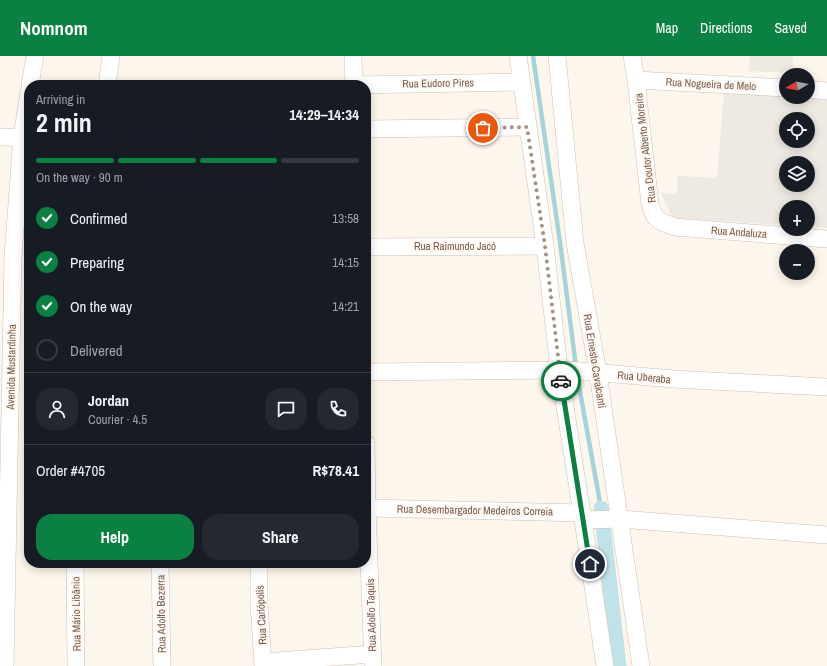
<!DOCTYPE html>
<html lang="en">
<head>
<meta charset="utf-8">
<style>
  :root { --surface:#171b24; --page:#242831; --text:#f1f3f6; --muted:#9ea1a6; --line:#363941; --accent:#0b8043 }
  body { margin:0; font-family:"Archivo Narrow",sans-serif; background:var(--page); color:var(--text); height:100vh; display:flex; flex-direction:column; font-size:15px; white-space:nowrap }
  * { box-sizing:border-box; margin:0 }
  p { font-size:13px; color:var(--muted) }
  .icon { flex:none; width:22px; height:22px; fill:none; stroke:currentColor; stroke-width:2; stroke-linecap:round; stroke-linejoin:round }
  .map { position:relative; flex:1; overflow:hidden }
  .drawer { position:absolute; left:24px; top:24px; width:347px; height:488px; display:flex; flex-direction:column; background:var(--surface); border-radius:16px; box-shadow:0 2px 10px #0003 }
  .drawer>* { flex:none }
  .needle { width:26px; rotate:260deg }
  .buttons { position:absolute; left:779px; top:12px; display:grid; gap:8px }
  .buttons a { display:grid; place-items:center; width:36px; height:36px; border-radius:50%; background:var(--surface); box-shadow:0 2px 10px #0003; font-size:20px }
  .pin { position:absolute; display:grid; place-items:center; width:34px; height:34px; color:#fff; margin:-17px; border:2px solid #fff; border-radius:50%; box-shadow:0 1px 4px #0007 }
  .courier { position:absolute; display:grid; place-items:center; width:40px; height:40px; margin:-20px; border:3px solid #0b8043; border-radius:50%; background:#fff; color:#222; box-shadow:0 1px 5px #0007 }
  .head em { font-style:normal; font-weight:700 }
  .head div { display:flex; flex-direction:column-reverse }
  .head { display:flex; align-items:center; justify-content:space-between; height:68px; padding:0 12px }
  h1 { font-size:26px; font-weight:700; line-height:30px }
  .bar { display:grid; grid-template-columns:repeat(4,1fr); gap:6px 4px; align-content:center; height:48px; padding:0 12px }
  .bar i { height:5px; border-radius:3px; background:var(--line) }
  .bar .on { background:var(--accent) }
  .bar p { grid-column:span 4 }
  .line { display:flex; align-items:center; gap:10px; padding:0 12px; border-top:1px solid var(--line) }
  .line div { flex:1 }
  .round { display:grid; place-items:center; flex:none; width:42px; height:42px; border-radius:16px; background:var(--page) }
  ol { padding:0 12px; list-style:none }
  li { display:flex; align-items:center; gap:12px; height:44px }
  li p { margin-inline-start:auto }
  li .icon { padding:4px; border-radius:50%; background:var(--accent); color:#fff; stroke-width:4 }
  li:last-child { color:var(--muted) }
  li i { width:22px; height:22px; border:2px solid var(--line); border-radius:50% }
  .action { display:flex; gap:8px; margin-top:auto; padding:8px 12px }
  .action a { flex:1; height:46px; border-radius:16px; background:var(--accent); color:#fff; font-size:16px; font-weight:700; line-height:46px; text-align:center }
  .action a+a { background:var(--page); color:var(--text) }
  header { display:flex; align-items:center; gap:24px; box-sizing:border-box; height:56px; padding:0 20px; background:var(--accent); color:#fff }
  header strong { font-size:19px }
  nav { display:flex; gap:22px; margin-inline-start:auto; font-size:14px }
  .map>svg:first-child { display:block }
</style>
</head>
<body>
<header>
<strong>Nomnom</strong>
<nav><a>Map</a><a>Directions</a><a>Saved</a></nav>
</header>
<div class="map">
<svg width="827" height="610" viewBox="0 0 827 610">
  <rect width="100%" height="100%" fill="#fdf6ec"/>
  <g fill="#efe9e4" fill-rule="evenodd">
    <polygon points="750,0 793,0 793,17 749,15"/>
    <path d="M724,37L827,43V172L808,171V151H786V169L673,162L670,157L661,137L677,138V120L717,122ZM786,63H808V85H786ZM786,107H808V129H786Z"/>
  </g>
  <g fill="none" stroke-linecap="round" stroke-linejoin="round">
    <g stroke="#a5d3da" stroke-width="4.5">
      <polyline points="533,0 560,186 576,311"/>
      <polyline points="577,319 601,452"/>
    </g>
    <polyline stroke="#bfe3e8" stroke-width="15" points="601,452 619,610"/>
    <defs>
      <g id="street">
        <polyline points="353,0 354,29"/>
        <polyline points="518,0 545,190 559,313 583,464 605,610"/>
        <polyline points="557,0 575,187 598,317 641,610"/>
        <polyline points="632,0 636,24 650,148 655,161 662,166 675,171 827,183"/>
        <polyline points="636,24 786,32"/>
        <polyline points="30,29 35,0"/>
        <polyline points="107,29 111,0"/>
        <polyline points="356,29 521,26"/>
        <polyline points="808,33 827,35"/>
        <polyline points="366,73 527,71"/>
        <polyline points="0,81 29,82"/>
        <polyline points="366,191 545,190"/>
        <polyline points="366,316 568,314 673,323 827,331"/>
        <polyline points="366,387 367,452 373,610"/>
        <polyline points="367,452 582,457"/>
        <polyline points="583,464 620,463 827,479"/>
        <polyline points="75,507 76,610"/>
        <polyline points="160,507 162,610"/>
        <polyline points="259,507 259,547 263,610"/>
        <polyline points="263,606 373,598"/>
        <polyline points="5,610 13,201 22,81 29,36"/>
      </g>
    </defs>
    <use href="#street" stroke="#d1beb0" stroke-width="18"/>
    <use href="#street" stroke="#fff" stroke-width="17"/>
  </g>
  <g fill="none" stroke-linecap="round" stroke-linejoin="round">
    <polyline stroke="#a89285" stroke-width="4" stroke-dasharray="0 7.2" points="483,72 527,71 545,190 561,325"/>
    <polyline stroke="#0b8043" stroke-width="5" points="561,325 590,508"/>
  </g>
  <g text-anchor="middle" stroke-width="3.5" stroke-linejoin="round" paint-order="stroke">
    <g font-size="11" fill="#7a5c4d" stroke="#fffaf3">
      <text transform="translate(438 27) rotate(-1)" y="4">Rua Eudoro Pires</text>
      <text transform="translate(711 28) rotate(3)" y="4">Rua Nogueira de Melo</text>
      <text transform="translate(645 92) rotate(-97)" y="4">Rua Doutor Alberto Moreira</text>
      <text transform="translate(739 176) rotate(4)" y="4">Rua Andaluza</text>
      <text x="455" y="194">Rua Raimundo Jacó</text>
      <text transform="translate(595 305) rotate(81)" y="4">Rua Ernesto Cavalcanti</text>
      <text transform="translate(11 311) rotate(-89)" y="4">Avenida Mustardinha</text>
      <text transform="translate(644 321) rotate(5)" y="4">Rua Uberaba</text>
      <text transform="translate(475 454) rotate(1)" y="4">Rua Desembargador Medeiros Correia</text>
      <text transform="translate(76 558) rotate(-91)" y="4">Rua Mário Libânio</text>
      <text transform="translate(161 558) rotate(-91)" y="4">Rua Adolfo Bezerra</text>
      <text transform="translate(261 559) rotate(-93)" y="4">Rua Carlópolis</text>
      <text transform="translate(371 559) rotate(-92)" y="4">Rua Adolfo Taquis</text>
    </g>
  </g>
</svg>
<div class="buttons">
<a><svg class="needle" viewBox="-14 -14 28 28"><path d="M0-13l5 13h-10z" fill="#e53935"/><path d="M0 13l5-13h-10z" fill="#9ea1a6"/></svg></a>
<a><svg class="icon" aria-label="locate" viewBox="0 0 24 24"><circle cx="12" cy="12" r="6"/><path d="M12 2v4M12 18v4M2 12h4M18 12h4"/></svg></a>
<a><svg class="icon" aria-label="layers" viewBox="0 0 24 24"><path d="M12 4l9 5-9 5-9-5zM3 14l9 5 9-5"/></svg></a>
<a>+</a>
<a>−</a>
</div>
<div class="pin" style="left:483px;top:72px;background:#ea580c"><svg class="icon" aria-label="bag" viewBox="0 0 24 24"><path d="M5 8h14l-1 12H6zM9 8a3 3 0 0 1 6 0"/></svg></div>
<div class="pin" style="left:590px;top:508px;background:#1f2937"><svg class="icon" aria-label="home" viewBox="0 0 24 24"><path d="M3 11l9-7 9 7M6 9v11h12V9"/></svg></div>
<div class="courier" style="left:561px;top:325px"><svg class="icon" aria-label="car" viewBox="0 0 24 24"><path d="M5 17H2v-5l4-1 3-4h7l3 4 3 1v5h-3M9 17h6M6 11h13"/><circle cx="7" cy="17" r="2"/><circle cx="17" cy="17" r="2"/></svg></div>
<section class="drawer">
<div class="head"><div><h1>2 min</h1><p>Arriving in</p></div><em>14:29–14:34</em></div>
<div class="bar"><i class="on"></i><i class="on"></i><i class="on"></i><i></i><p>On the way · 90 m</p></div>
<ol>
<li><svg class="icon" aria-label="check" viewBox="0 0 24 24"><path d="M5 12l5 5 9-10"/></svg>Confirmed<p>13:58</p></li>
<li><svg class="icon" aria-label="check" viewBox="0 0 24 24"><path d="M5 12l5 5 9-10"/></svg>Preparing<p>14:15</p></li>
<li><svg class="icon" aria-label="check" viewBox="0 0 24 24"><path d="M5 12l5 5 9-10"/></svg>On the way<p>14:21</p></li>
<li><i></i>Delivered</li>
</ol>
<div class="line" style="height:72px"><a class="round"><svg class="icon" aria-label="person" viewBox="0 0 24 24"><circle cx="12" cy="8" r="4"/><path d="M4 21q1-7 8-7t8 7"/></svg></a><div><b>Jordan</b><p>Courier · 4.5</p></div><a class="round"><svg class="icon" aria-label="chat" viewBox="0 0 24 24"><path d="M4 5h16v11H9l-5 4z"/></svg></a><a class="round"><svg class="icon" aria-label="phone" viewBox="0 0 24 24"><path d="M5 4h4l2 5-3 2q2 4 5 5l2-3 5 2v4C11 20 4 13 5 4z"/></svg></a></div>
<div class="line" style="height:52px"><div>Order #4705</div><b>R$78.41</b></div>
<div class="action"><a>Help</a><a>Share</a></div>
</section>
</div>
</body>
</html>
